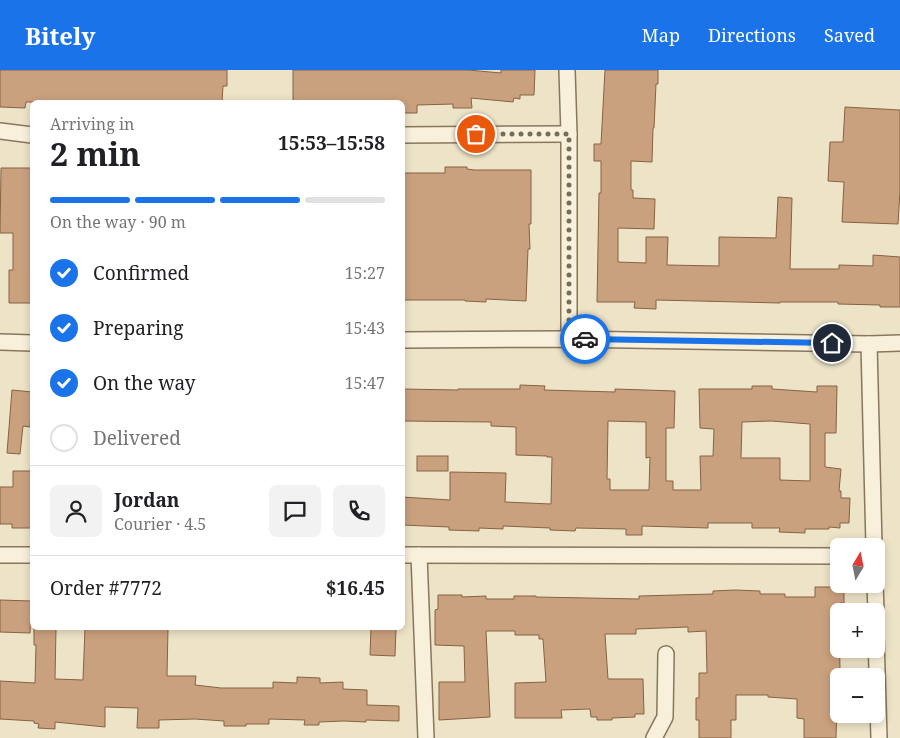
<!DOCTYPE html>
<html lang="en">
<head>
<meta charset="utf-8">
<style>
  :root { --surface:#fff; --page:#f2f2f2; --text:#202124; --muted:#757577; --line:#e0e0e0; --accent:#1a73e8 }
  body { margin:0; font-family:"Noto Serif",serif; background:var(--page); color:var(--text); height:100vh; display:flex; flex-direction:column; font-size:19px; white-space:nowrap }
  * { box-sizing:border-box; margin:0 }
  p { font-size:16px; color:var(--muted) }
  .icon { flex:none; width:28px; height:28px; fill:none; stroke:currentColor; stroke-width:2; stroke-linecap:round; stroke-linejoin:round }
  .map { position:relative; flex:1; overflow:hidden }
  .details { position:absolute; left:30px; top:30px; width:375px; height:530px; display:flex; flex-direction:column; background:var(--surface); border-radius:8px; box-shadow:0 2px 8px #0003 }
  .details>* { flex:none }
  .needle { width:32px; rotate:10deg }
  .fabs { position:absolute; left:830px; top:468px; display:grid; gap:10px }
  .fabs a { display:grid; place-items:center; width:55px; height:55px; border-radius:8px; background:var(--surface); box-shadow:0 2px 8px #0003; font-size:25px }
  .pin { position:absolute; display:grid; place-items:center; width:42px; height:42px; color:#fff; margin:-21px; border:2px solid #fff; border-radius:50%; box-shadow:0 1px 5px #0007 }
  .courier { position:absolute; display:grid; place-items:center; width:50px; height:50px; margin:-25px; border:4px solid #1a73e8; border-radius:50%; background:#fff; color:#222; box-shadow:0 1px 6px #0007 }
  .overview em { font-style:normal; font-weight:700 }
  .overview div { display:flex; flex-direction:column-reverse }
  .overview { display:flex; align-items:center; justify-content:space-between; height:85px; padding:0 20px }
  h1 { font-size:32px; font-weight:700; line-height:38px }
  .bar { display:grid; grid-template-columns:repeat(4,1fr); gap:8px 5px; align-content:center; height:60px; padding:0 20px }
  .bar i { height:6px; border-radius:4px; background:var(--line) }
  .bar .on { background:var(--accent) }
  .bar p { grid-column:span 4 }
  .line { display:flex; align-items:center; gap:12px; padding:0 20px; border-top:1px solid var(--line) }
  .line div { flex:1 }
  .round { display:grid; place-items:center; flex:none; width:52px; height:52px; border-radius:8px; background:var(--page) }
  ol { padding:0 20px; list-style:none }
  li { display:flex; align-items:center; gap:15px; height:55px }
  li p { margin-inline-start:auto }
  li .icon { padding:5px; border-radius:50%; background:var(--accent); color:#fff; stroke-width:4 }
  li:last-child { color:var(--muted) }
  li i { width:28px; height:28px; border:2px solid var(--line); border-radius:50% }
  header { display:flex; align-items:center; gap:30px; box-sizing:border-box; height:70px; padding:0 25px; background:var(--accent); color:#fff }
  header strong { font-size:24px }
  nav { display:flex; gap:28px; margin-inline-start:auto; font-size:18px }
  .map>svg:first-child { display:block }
</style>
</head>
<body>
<header>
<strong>Bitely</strong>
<nav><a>Map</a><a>Directions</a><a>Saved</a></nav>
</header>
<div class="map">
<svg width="900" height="668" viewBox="0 0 900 668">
  <rect width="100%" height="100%" fill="#ede4c7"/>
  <g fill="#caa17e" stroke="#876143" fill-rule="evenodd">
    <polygon points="0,0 227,0 227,16 223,16 222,32 26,32 25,38 0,37"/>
    <polygon points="293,0 468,0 501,3 501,0 535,0 534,25 520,25 520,29 514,28 513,32 471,28 472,38 453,38 453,34 417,35 417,43 402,43 402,32 293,32"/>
    <polygon points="605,0 658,0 658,14 656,14 654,58 653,58 652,92 631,91 631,120 633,120 633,128 655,129 654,159 618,158 618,192 646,193 646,167 668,167 667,195 719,196 719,167 776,168 778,127 792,128 790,199 839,199 839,195 873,196 873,185 900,187 900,237 880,237 880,235 838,234 838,232 780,232 780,233 656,230 656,239 634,238 635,232 597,232 599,123 601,123 601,91 594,91 594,74 601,74"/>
    <polygon points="845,37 900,40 900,121 898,154 842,152 844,112 828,111 830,72 843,72"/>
    <polygon points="445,97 467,97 467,99 474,100 531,100 531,154 529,154 530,179 528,179 526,231 486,229 486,232 465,231 465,230 402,230 402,103 445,103"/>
    <polygon points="1,98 32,98 32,233 9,233 9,200 13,200 13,163 0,163"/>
    <path d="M520,315L545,316L544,320L615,322V319L675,321L674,358H666V411H673V420H701L700,386H713L714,359L700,358L699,319H752V316H772V319L817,322V316H837L836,363H825V397L841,399L839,421H841V428H850L849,453H840V458L829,457V459H805V463L779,462L780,458H752V453H708V458L642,456V465H626V459L576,458L575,461L550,460V458L503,456V459L479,458V461L449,460V457L402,455V427L450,430V402L506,403L505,432L551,434L552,387H547V386L516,385V357L491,356V352L402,351V319L458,320V319H520ZM608,351L646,352V388L650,387L649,420H610V409H607ZM771,351L810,354V411L780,410V388H741L742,352Z"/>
    <polygon points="12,320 32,322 30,357 23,356 20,384 7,383"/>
    <rect x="417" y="386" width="31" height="15"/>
    <polygon points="13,401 32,401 32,458 12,458 12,454 0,454 0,417 13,417"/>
    <polygon points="815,517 844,517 844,533 840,533 840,541 839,541 840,600 838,600 836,668 804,668 804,649 797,648 797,629 768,627 768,625 736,625 736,650 731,650 731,668 699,668 699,650 696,650 696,628 699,628 699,603 707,603 706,561 688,562 688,557 636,559 636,564 605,564 608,609 643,609 644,644 635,644 635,647 612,648 612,650 597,650 597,647 591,647 590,639 561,640 562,648 515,648 515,613 546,612 543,569 539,569 539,565 515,565 515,561 486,561 490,647 439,650 439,612 465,612 464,576 435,575 435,540 438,539 438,525 462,525 462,527 486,526 486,529 514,529 514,526 536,526 536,527 639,529 639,526 713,524 713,521 735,520 760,521 760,524 785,524 785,527 815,527"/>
    <polygon points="0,530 31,531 30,563 0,562"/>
    <polygon points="34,558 56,558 55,609 83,610 85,558 168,558 167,606 196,606 195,615 221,618 273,618 273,612 297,613 297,607 320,608 320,613 343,612 343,619 367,620 367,635 399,636 399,651 366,650 366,652 344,651 319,652 319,655 304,655 305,650 269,649 269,654 246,654 246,656 224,656 224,651 195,649 159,650 159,658 137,658 138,638 105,637 105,657 55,652 55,659 38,658 39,654 34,653 34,651 0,649 0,611 35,613 36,575 34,575"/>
    <polygon points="371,558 396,558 395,586 370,585"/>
  </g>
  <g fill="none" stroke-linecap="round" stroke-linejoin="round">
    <defs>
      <g id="street">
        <polyline points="567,0 569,64 569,269"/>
        <polyline points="0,61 32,65"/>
        <polyline points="402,65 569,64"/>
        <polyline points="402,270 569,269 869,274 900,273"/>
        <polyline points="0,272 32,273"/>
        <polyline points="869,274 874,476"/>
        <polyline points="0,485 32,485"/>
        <polyline points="402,485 839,486"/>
        <polyline points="419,485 426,668"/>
        <polyline points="875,514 876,541"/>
        <polyline points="876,567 879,668"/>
        <polyline points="654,668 665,647 666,584"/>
      </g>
    </defs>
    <use href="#street" stroke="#88765d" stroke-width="18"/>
    <use href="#street" stroke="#f8f0da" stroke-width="15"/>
  </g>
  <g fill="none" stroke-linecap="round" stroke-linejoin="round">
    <polyline stroke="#786d5a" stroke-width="5" stroke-dasharray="0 9" points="476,64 569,64 569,269 585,269"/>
    <polyline stroke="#1a73e8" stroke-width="6" points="585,269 832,273"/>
  </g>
</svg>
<div class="fabs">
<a><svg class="needle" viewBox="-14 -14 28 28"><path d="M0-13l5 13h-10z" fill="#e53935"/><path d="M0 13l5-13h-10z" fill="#757577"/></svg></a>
<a>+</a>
<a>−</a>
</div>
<div class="pin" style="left:476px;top:64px;background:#ea580c"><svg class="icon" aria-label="bag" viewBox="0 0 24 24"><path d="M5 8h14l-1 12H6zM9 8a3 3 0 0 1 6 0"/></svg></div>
<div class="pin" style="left:832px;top:273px;background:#1f2937"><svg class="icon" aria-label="home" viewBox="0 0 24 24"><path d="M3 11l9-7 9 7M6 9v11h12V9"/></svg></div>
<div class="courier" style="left:585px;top:269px"><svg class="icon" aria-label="car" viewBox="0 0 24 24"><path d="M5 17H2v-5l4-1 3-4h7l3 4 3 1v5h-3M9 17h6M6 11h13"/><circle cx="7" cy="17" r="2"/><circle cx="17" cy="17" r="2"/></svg></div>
<section class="details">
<div class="overview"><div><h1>2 min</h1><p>Arriving in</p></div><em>15:53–15:58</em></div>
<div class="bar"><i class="on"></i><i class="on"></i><i class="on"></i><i></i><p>On the way · 90 m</p></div>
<ol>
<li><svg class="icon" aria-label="check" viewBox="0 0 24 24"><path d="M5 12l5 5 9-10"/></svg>Confirmed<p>15:27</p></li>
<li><svg class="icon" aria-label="check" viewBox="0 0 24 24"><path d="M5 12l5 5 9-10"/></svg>Preparing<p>15:43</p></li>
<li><svg class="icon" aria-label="check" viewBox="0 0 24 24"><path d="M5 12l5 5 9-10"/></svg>On the way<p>15:47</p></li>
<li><i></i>Delivered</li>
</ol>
<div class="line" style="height:90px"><a class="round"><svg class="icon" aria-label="person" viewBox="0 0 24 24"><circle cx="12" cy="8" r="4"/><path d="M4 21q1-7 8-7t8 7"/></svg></a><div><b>Jordan</b><p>Courier · 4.5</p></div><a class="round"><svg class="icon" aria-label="chat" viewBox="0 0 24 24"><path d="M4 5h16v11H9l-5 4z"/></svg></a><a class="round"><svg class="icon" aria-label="phone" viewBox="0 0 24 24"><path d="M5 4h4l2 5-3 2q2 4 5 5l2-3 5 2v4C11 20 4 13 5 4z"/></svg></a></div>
<div class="line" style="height:65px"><div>Order #7772</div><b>$16.45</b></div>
</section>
</div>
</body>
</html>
